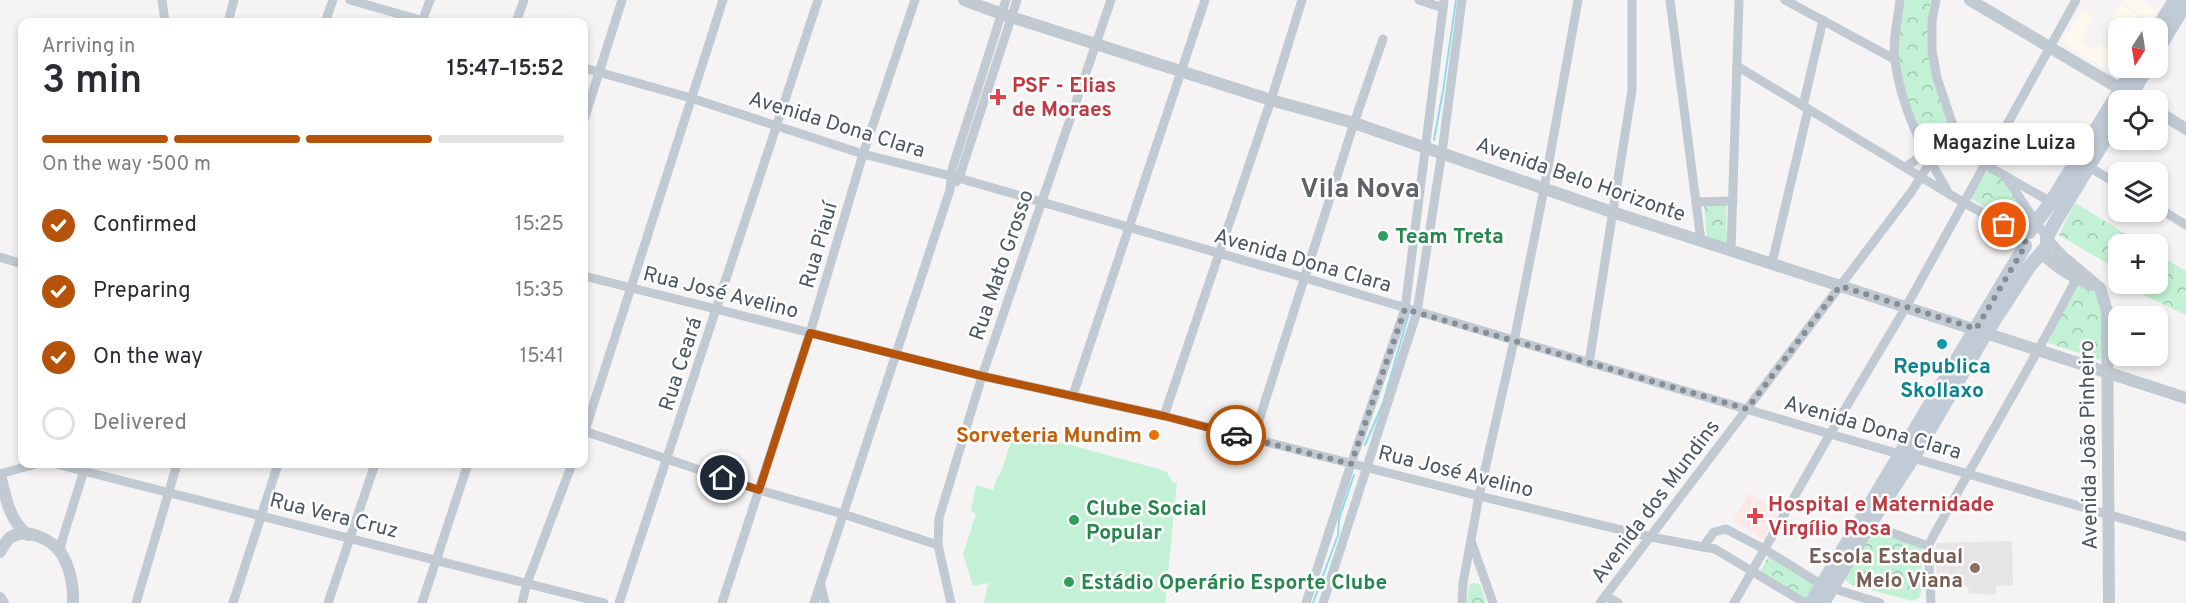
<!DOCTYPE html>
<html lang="en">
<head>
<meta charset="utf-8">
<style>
  :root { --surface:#fff; --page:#f2f2f3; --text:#2b2b33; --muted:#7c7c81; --line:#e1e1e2; --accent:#b45309 }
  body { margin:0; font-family:Overpass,sans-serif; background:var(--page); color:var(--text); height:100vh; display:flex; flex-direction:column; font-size:22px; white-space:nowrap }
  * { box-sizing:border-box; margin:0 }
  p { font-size:20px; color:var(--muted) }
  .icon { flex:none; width:33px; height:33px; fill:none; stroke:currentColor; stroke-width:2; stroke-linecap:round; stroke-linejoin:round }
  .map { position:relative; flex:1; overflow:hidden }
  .sheet { position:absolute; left:18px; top:18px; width:570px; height:450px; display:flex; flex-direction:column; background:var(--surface); border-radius:12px; box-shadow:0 3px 9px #0003 }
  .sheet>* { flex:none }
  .needle { width:39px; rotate:192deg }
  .buttons { position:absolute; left:2108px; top:18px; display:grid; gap:12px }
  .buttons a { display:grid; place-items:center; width:60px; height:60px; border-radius:12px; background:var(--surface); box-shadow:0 3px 9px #0003; font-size:30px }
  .pin { position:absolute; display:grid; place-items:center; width:51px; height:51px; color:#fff; margin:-26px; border:3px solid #fff; border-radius:50%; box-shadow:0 2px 6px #0007 }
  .courier { position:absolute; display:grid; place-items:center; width:60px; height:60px; margin:-30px; border:4px solid #b45309; border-radius:50%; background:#fff; color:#222; box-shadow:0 2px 8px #0007 }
  .bubble { position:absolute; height:42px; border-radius:12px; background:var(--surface); box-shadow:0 3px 9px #0003; font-size:20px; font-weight:600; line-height:42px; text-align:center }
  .head em { font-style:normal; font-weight:600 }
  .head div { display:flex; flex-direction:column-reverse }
  .head { display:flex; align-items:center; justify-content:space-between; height:102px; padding:0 24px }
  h1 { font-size:39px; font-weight:600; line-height:45px }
  .bar { display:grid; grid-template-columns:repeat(4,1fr); gap:9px 6px; align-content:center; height:72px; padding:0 24px }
  .bar i { height:8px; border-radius:4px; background:var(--line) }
  .bar .current { background:var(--accent) }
  .bar p { grid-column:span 4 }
  ol { padding:0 24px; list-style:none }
  li { display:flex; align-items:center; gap:18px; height:66px }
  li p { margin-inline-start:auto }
  li .icon { padding:6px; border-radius:50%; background:var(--accent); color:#fff; stroke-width:4 }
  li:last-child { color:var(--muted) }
  li i { width:33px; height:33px; border:3px solid var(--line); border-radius:50% }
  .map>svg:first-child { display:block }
</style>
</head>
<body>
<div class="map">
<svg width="2186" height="603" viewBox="0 0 2186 603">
  <defs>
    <pattern id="park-crowns" width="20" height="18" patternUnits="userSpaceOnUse" patternTransform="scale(1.5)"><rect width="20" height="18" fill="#c3f1d5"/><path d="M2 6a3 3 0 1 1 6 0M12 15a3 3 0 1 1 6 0" fill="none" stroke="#a0c6b0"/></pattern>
  </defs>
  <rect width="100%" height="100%" fill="#f5f3f3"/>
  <g fill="#fdf9ef">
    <polygon points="2125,0 2141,0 2157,11 2150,21 2123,3"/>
    <polygon points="2120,3 2140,16 2138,21 2149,28 2118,29 2108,23"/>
    <polygon points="2082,10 2093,17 2082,38 2084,44 2097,51 2102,44 2118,53 2118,68 2125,68 2121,74 2115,74 2064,43 2063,41"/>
  </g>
  <polygon fill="#e6e4e5" points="2012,541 2013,585 1996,586 1995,595 1969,593 1968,586 1937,587 1936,543"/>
  <polygon fill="#fce8e6" points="1749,493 1778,512 1763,539 1733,521"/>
  <polygon fill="#c3f1d5" points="1015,430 1166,471 1173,482 1177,483 1165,603 984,603 988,583 973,586 963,554 976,514 971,511 976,485 993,490 998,475 1000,475"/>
  <g fill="url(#park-crowns)">
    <path d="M1903,0H1931C1923,51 1932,78 1950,124L1930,150C1914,125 1897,78 1897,47C1897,32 1901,15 1903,0Z"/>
    <polygon points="1988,170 2003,180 2032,221 2025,232 1970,198"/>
    <polygon points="2075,203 2142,244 2118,244 2118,270 2059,235"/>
    <polygon points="1726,204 1727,243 1707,238 1704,206"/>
    <polygon points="2157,254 2186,271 2186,315 2143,295 2147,287 2141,284 2157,284"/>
    <polygon points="2077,283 2097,292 2102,309 2102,353 2100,360 2048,343"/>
    <polygon points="1873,531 1917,545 1922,550 1921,592 1919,598 1912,601 1850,584 1845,579"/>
    <polygon points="1769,555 1819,586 1809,603 1759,574"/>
    <polygon points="1473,583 1480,584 1486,603 1467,603 1469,585"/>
  </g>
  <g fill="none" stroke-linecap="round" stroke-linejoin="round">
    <g stroke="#90daee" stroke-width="2">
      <polyline points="1434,140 1443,91 1456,0"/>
      <polyline points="1365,445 1383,403 1409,313"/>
      <polyline points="1313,603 1338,535 1339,519 1354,475"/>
    </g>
    <g stroke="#c1cad2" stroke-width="9">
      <polyline points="162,0 165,22"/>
      <polyline points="350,0 427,22"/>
      <polyline points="1419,0 1443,8"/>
      <polyline points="1670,0 1701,241"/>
      <polyline points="1785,0 1894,59"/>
      <path d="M1900,0C1898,18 1892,43 1895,61C1901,108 1923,150 1947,190"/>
      <polyline points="1936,0 1932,21 1932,50 1937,78 1956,134 1984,164 2051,202"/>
      <polyline points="228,22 234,0"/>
      <polyline points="325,22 333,0"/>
      <polyline points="422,22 430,0"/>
      <polyline points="516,22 524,0"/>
      <polyline points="1737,66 1949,194 2025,237"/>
      <polyline points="584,68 691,98 863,154 955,177 1305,278 1830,434 2186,537"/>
      <polyline points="1803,106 1823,20"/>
      <polyline points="584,120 622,0"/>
      <polyline points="2084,164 2118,184"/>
      <polyline points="1906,167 1917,159 1922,148"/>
      <polyline points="2008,180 2042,231"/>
      <polyline points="956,182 959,178 1017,0"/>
      <polyline points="1696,202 1733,201"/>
      <polyline points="2157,207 2186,225"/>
      <polyline points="1731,250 1739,0"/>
      <polyline points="0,257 22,264"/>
      <polyline points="1772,263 1808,110"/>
      <polyline points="584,276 982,376 1164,416 1479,496 1651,537 1703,547 1714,532 1726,529 1766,550 1822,585 1880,603"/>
      <polyline points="1589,363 1632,90 1632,0"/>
      <polyline points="1073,395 1205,0"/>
      <polyline points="1164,416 1271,100 1302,0"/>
      <polyline points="584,431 759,490 843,514 938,545"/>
      <polyline points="584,434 723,0"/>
      <polyline points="1253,439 1354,123 1383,39"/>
      <polyline points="56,464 604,603"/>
      <polyline points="0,474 36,464"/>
      <polyline points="1865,523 1928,546"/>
      <polyline points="1471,541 1493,603"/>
      <path d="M1928,546C1976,456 2030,370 2076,279"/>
      <polyline points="1928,546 1931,603"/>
      <polyline points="1703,547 1715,549 1805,603"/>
      <polyline points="61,553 61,544 86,464"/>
      <polyline points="821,585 825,603"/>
      <polyline points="1606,596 1618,603"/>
      <polyline points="136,603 177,464"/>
      <polyline points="233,603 278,464"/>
      <polyline points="328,603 375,464"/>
      <polyline points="422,603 468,464"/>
      <polyline points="522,603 527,583 572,464"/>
      <polyline points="619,603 818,0"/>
      <polyline points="722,603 810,333 863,154 915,0"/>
      <polyline points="814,603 950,190 952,169 1006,0"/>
      <polyline points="951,603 938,545 939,518 982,376 1111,0"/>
      <polyline points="1306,603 1351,464 1405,309 1444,0"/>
      <polyline points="1323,603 1417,312 1442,152 1462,0"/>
      <polyline points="1462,603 1463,583 1479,496 1514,341 1544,189 1578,0"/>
      <polyline points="1600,603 1912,191 1930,162 1956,134"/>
      <polyline points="1734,603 1830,434 1906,307 2076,0"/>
    </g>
    <g stroke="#c1cad2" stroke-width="12">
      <polyline points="964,0 1002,14 1271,100 1354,123 1612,212 2186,398"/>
      <polyline points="1970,0 2139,100"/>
      <polyline points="2157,111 2186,129"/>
      <polyline points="2048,241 2064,258 2100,288 2107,311 2109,603"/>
      <path d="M2041,252C2055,267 2072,277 2091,285"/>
      <path d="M0,475C6,498 9,520 28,535"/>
      <path d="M0,552C3,547 6,540 11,537C27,527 52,540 61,553C70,567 74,587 73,603"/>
      <polyline points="0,598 3,603"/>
    </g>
    <g stroke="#c1cbd6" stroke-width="14">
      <polyline points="2157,29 2175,0"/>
      <polyline points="2157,51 2186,3"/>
      <polyline points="2128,100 2147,68"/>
      <polyline points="2029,232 2051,202 2134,68"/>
      <polyline points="1811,603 2025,246"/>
      <polyline points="1823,603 1869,525 1913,458 1986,333 2029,267 2047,246 2047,237 2054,224 2118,118"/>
    </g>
  </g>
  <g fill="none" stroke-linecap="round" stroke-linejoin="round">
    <polyline stroke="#868d94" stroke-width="6" stroke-dasharray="0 10.8" points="1236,435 1351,464 1405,309 1747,409 1840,286 1976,329 2025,246 2025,237 2004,225"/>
    <polyline stroke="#b45309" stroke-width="8" points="723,478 759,490 810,333 982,376 1164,416 1236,435"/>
  </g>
  <g fill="#e0444e" stroke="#fff" stroke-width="2">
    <path d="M995 88h6v6h6v6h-6v6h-6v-6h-6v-6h6z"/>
    <path d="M1752 507h6v6h6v6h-6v6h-6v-6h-6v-6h6z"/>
  </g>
  <g fill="#2e9e5b" stroke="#fff" stroke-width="2">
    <circle cx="1383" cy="236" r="6"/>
    <circle cx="1074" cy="520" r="6"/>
    <circle cx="1069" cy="582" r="6"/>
  </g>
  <circle fill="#0f9aa8" stroke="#fff" stroke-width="2" cx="1942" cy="344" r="6"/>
  <circle fill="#e8710a" stroke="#fff" stroke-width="2" cx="1154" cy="435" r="6"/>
  <circle fill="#8d6e63" stroke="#fff" stroke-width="2" cx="1975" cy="568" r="6"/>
  <g text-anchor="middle" stroke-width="5" stroke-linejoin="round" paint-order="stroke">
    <g font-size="21" font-weight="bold" fill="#be3a42" stroke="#fff" text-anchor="start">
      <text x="1012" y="92">PSF - Elias<tspan x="1012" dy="24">de Moraes</tspan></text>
      <text x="1768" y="511">Hospital e Maternidade<tspan x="1768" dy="24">Virgílio Rosa</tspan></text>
    </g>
    <g font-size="21" fill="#4a5661" stroke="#fff">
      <text transform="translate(837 124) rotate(17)" y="7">Avenida Dona Clara</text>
      <text transform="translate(1581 179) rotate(19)" y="7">Avenida Belo Horizonte</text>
      <text transform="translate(818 245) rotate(-74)" y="7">Rua Piauí</text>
      <text transform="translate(1303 260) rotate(16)" y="7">Avenida Dona Clara</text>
      <text transform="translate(1001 265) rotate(-71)" y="7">Rua Mato Grosso</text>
      <text transform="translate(721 292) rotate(14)" y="7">Rua José Avelino</text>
      <text transform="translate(680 364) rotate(-72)" y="7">Rua Ceará</text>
      <text transform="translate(1873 427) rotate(16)" y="7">Avenida Dona Clara</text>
      <text transform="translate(2088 445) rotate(-91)" y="7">Avenida João Pinheiro</text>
      <text transform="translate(1456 471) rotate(14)" y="7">Rua José Avelino</text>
      <text transform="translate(1655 501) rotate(-53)" y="7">Avenida dos Mundins</text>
      <text transform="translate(334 515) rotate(14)" y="7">Rua Vera Cruz</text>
    </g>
    <g font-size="21" font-weight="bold" fill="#27864d" stroke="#fff" text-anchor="start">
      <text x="1395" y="243">Team Treta</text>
      <text x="1086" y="515">Clube Social<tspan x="1086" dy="24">Popular</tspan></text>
      <text x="1081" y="589">Estádio Operário Esporte Clube</text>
    </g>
    <g font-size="21" font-weight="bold" fill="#0d838f" stroke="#fff">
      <text x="1942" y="373">Republica<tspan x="1942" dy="24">Skollaxo</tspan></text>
    </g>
    <g font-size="21" font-weight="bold" fill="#c56008" stroke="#fff" text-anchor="end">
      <text x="1142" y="442">Sorveteria Mundim</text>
    </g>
    <g font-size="21" font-weight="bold" fill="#785e54" stroke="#fff" text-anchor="end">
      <text x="1963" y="563">Escola Estadual<tspan x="1963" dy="24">Melo Viana</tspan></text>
    </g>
    <g font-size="27" font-weight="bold" fill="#5f6368" stroke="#fff">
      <text x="1360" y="197">Vila Nova</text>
    </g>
  </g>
</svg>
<div class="buttons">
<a><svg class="needle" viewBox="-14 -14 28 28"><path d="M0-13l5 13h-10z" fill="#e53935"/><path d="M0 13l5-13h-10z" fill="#7c7c81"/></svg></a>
<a><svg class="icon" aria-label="locate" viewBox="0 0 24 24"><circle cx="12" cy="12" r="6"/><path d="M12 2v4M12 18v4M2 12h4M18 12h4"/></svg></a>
<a><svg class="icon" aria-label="layers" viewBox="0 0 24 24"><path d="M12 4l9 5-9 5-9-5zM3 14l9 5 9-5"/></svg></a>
<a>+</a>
<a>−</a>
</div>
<div class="pin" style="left:2004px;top:225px;background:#ea580c"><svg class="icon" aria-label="bag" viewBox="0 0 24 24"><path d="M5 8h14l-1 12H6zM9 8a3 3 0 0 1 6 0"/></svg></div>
<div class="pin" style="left:723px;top:478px;background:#1f2937"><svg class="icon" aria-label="home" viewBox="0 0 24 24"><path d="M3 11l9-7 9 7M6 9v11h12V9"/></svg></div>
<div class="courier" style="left:1236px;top:435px"><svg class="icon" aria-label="car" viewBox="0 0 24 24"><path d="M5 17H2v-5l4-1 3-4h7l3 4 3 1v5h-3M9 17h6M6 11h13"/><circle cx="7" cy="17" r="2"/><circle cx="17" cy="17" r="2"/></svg></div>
<div class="bubble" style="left:1914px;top:123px;width:180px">Magazine Luiza</div>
<section class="sheet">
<div class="head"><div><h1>3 min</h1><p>Arriving in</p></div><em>15:47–15:52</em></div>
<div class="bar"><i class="current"></i><i class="current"></i><i class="current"></i><i></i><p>On the way · 500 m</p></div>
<ol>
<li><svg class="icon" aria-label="check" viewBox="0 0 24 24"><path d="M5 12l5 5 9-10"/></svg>Confirmed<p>15:25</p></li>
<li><svg class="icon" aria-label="check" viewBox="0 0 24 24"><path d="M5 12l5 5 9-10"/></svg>Preparing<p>15:35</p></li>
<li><svg class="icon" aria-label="check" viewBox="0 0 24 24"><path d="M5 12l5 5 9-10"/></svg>On the way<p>15:41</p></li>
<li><i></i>Delivered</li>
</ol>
</section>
</div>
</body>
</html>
